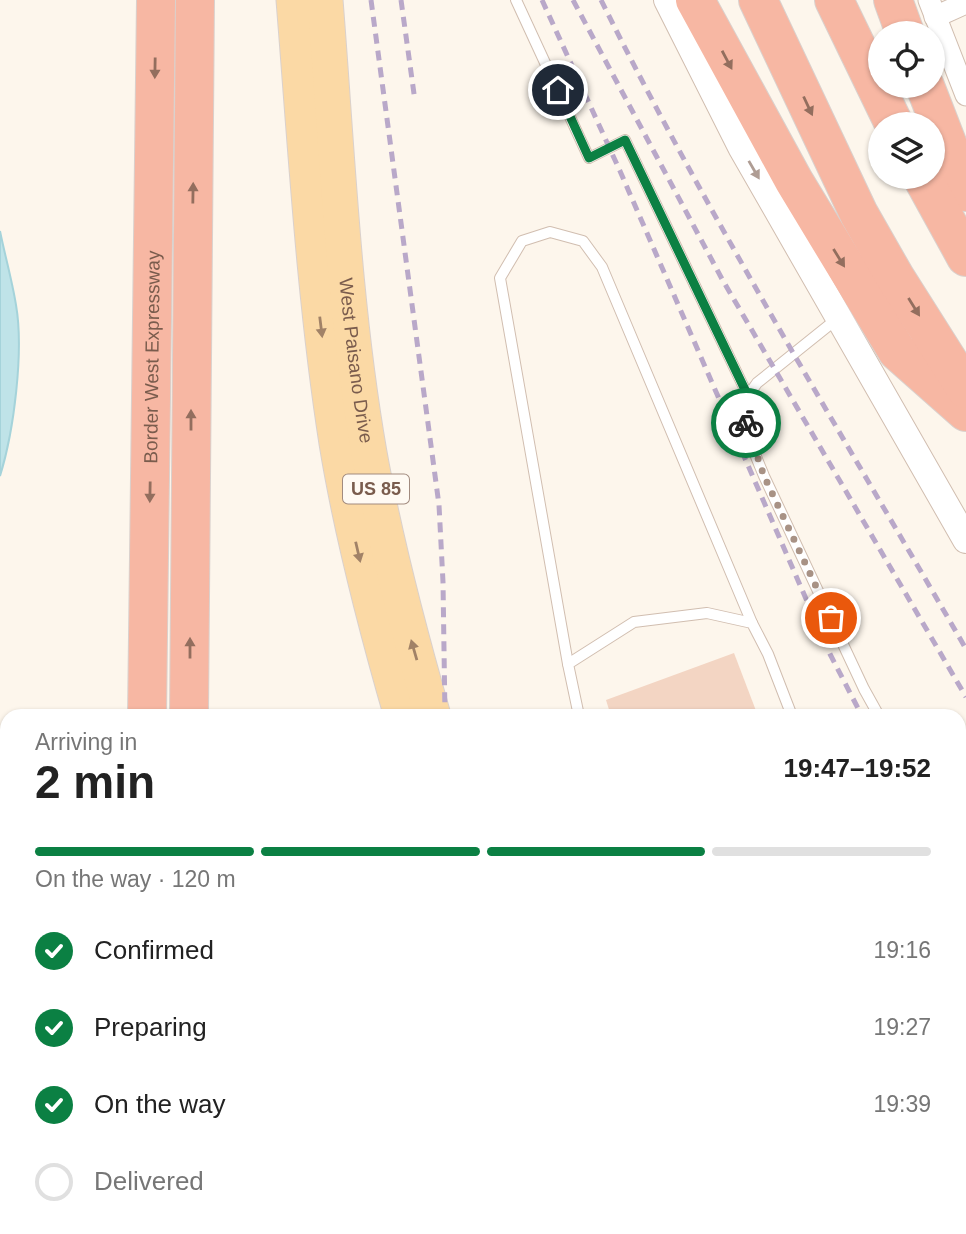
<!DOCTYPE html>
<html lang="en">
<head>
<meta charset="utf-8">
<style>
  :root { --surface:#fff; --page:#f6f6f6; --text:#222; --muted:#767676; --line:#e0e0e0; --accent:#0b8043 }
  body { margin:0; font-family:Helvetica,sans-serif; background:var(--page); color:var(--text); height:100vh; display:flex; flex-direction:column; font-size:26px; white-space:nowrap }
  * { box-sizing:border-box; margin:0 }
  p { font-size:23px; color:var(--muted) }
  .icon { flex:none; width:38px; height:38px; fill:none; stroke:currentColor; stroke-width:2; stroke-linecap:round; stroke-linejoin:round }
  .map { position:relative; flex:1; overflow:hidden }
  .details { position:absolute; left:0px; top:709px; width:966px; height:527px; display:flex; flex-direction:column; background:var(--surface); border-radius:21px 21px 0 0; box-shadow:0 2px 5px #0004 }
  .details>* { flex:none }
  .controls { position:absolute; left:868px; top:21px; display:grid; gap:14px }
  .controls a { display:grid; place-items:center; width:77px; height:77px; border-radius:50%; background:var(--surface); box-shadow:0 2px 5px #0004; font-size:35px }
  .pin { position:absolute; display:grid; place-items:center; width:60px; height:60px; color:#fff; margin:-30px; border:4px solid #fff; border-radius:50%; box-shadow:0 2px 7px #0007 }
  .courier { position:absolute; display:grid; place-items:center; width:70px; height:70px; margin:-35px; border:5px solid #0b8043; border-radius:50%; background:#fff; color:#222; box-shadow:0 2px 9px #0007 }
  .headline em { font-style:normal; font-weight:700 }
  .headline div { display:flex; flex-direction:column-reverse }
  .headline { display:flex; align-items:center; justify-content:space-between; height:119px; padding:0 35px }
  h1 { font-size:46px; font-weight:700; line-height:52px }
  .bar { display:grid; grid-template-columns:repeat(4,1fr); gap:10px 7px; align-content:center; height:84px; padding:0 35px }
  .bar i { height:9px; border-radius:5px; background:var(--line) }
  .bar .selected { background:var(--accent) }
  .bar p { grid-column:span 4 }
  ol { padding:0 35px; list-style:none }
  li { display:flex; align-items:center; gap:21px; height:77px }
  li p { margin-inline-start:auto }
  li .icon { padding:7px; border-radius:50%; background:var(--accent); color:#fff; stroke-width:4 }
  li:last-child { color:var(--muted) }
  li i { width:38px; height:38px; border:4px solid var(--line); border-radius:50% }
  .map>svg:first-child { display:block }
</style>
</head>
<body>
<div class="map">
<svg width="966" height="1234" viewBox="0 0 966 1234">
  <rect width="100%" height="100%" fill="#fdf6ec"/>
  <path fill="#bfe3e8" stroke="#a5d3da" stroke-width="2" d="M0,231C5,256 12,280 16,305C24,351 14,431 0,476Z"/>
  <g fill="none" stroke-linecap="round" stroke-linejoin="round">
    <polyline stroke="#a5d3da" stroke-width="7" points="280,1234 280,1233"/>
  </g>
  <polygon fill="#f3d5c3" points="734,653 758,716 611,716 606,700"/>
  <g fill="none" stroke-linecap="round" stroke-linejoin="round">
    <defs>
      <g id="service">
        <polyline points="516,0 589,158 625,140 748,396"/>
        <path d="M838,318L757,383C733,412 752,446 764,476L864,689L879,716"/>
        <polyline points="568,664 500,278 522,241 550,232 583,241 602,267 752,623"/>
        <polyline points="579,716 568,664 634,622 707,613 752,623 768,654 792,716"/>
        <polyline points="959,845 966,855"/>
        <polyline points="959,955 966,964"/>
        <polyline points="959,1022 966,1029"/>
        <polyline points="744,1228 747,1234"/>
      </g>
      <g id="minor">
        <polyline points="929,0 966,95"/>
        <polyline points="935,17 966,3"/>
      </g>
      <polyline id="tertiary" points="667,0 741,147 966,540"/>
      <g id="primary">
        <path d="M294,0C306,148 314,296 337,443C352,535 376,626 402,716"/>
        <path id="s1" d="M325,0C337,151 343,304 369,453C385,542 408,629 433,716"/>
        <polyline points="628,1228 631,1234"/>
        <polyline points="662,1228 665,1234"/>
      </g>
      <g id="motorway">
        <polyline points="695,0 794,181 897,351 966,412"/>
        <polyline points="758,0 859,214 895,277 966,389"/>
        <polyline points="834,0 894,124"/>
        <polyline points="893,0 905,33"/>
        <polyline points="925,86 966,192"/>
        <polyline points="922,177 966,257"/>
        <path id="s2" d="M147,716L156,0"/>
        <polyline points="189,716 195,0"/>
        <polyline points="140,1234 140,1228"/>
        <polyline points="186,1234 186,1228"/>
      </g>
    </defs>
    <use href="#service" stroke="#d1beb0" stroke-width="12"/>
    <use href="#minor" stroke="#d1beb0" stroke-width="23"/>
    <use href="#tertiary" stroke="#d1beb0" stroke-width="28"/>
    <use href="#primary" stroke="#dad1cd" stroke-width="37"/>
    <use href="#motorway" stroke="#dad1cd" stroke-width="40"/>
    <use href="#service" stroke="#fff" stroke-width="10"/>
    <use href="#minor" stroke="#fff" stroke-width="21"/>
    <use href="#tertiary" stroke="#fff" stroke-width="26"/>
    <use href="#primary" stroke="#fbd9a5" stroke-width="35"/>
    <use href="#motorway" stroke="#f7b7a3" stroke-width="38"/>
    <g stroke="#b9a8c9" stroke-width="5" stroke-dasharray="10 7" stroke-linecap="butt">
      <polyline points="371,0 439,505 443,582 445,716"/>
      <polyline points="401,0 415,101"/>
      <polyline points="542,0 620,171 830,654 862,716"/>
      <polyline points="573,0 722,279 966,697"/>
      <path d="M601,0C711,222 842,434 966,649"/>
      <polyline points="959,874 966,884"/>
      <polyline points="348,1234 351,1228"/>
    </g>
  </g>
  <defs><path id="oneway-solid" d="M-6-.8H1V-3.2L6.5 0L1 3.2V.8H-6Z" transform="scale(1.75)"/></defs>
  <g fill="#936e5e">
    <use href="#oneway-solid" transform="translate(727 60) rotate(62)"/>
    <use href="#oneway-solid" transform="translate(155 68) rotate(91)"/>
    <use href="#oneway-solid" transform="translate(808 106) rotate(65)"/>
    <use href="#oneway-solid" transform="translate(193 193) rotate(-89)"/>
    <use href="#oneway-solid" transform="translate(839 258) rotate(58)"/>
    <use href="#oneway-solid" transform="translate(914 307) rotate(58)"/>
    <use href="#oneway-solid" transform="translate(191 420) rotate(-90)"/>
    <use href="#oneway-solid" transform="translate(150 492) rotate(91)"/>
    <use href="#oneway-solid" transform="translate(190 648) rotate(-90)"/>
  </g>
  <use fill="#af9d94" href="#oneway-solid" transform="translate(754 170) rotate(60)"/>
  <g fill="#a18267">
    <use href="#oneway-solid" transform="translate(321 327) rotate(83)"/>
    <use href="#oneway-solid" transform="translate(358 552) rotate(77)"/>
    <use href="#oneway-solid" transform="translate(414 650) rotate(-106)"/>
  </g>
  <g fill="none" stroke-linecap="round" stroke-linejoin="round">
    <polyline stroke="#a89285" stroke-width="7" stroke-dasharray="0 12.6" points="746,423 764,476 831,618"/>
    <polyline stroke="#0b8043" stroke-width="9" points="558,90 589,158 625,140 748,396 745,405 746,423"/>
  </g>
  <g text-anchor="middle" stroke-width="7" stroke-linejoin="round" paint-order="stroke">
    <rect fill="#fffaf3" stroke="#a28b7f" stroke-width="2" x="343" y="474.5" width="66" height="29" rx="5"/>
    <g font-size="18" font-weight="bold" fill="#7a5c4d">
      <text x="376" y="495">US 85</text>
    </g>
    <g font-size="19" fill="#7a5c4d" stroke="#fffaf3">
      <text dy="7" stroke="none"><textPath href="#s2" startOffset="359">Border West Expressway</textPath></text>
      <text dy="7" stroke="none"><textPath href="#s1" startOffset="362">West Paisano Drive</textPath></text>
    </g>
  </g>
</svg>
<div class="controls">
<a><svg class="icon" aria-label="locate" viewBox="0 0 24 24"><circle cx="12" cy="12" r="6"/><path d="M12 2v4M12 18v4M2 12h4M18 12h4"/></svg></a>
<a><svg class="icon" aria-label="layers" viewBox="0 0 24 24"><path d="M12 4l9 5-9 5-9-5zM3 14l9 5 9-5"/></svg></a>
</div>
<div class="pin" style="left:831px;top:618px;background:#ea580c"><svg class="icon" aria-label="bag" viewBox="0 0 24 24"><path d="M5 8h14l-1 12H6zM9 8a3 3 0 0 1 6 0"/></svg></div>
<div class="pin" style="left:558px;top:90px;background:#1f2937"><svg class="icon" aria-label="home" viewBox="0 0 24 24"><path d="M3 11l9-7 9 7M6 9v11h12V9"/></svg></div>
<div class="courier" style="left:746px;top:423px"><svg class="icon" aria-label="bike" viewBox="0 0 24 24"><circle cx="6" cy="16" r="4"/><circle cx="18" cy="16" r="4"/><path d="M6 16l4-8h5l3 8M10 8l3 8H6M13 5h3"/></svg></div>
<section class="details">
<div class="headline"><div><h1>2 min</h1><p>Arriving in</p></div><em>19:47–19:52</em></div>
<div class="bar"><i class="selected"></i><i class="selected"></i><i class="selected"></i><i></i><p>On the way · 120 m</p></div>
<ol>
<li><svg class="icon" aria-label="check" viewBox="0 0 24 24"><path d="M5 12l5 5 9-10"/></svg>Confirmed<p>19:16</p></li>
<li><svg class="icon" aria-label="check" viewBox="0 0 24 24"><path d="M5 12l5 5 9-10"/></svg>Preparing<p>19:27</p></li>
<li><svg class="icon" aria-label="check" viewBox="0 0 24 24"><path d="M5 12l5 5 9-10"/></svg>On the way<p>19:39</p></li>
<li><i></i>Delivered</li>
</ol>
</section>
</div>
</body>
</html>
